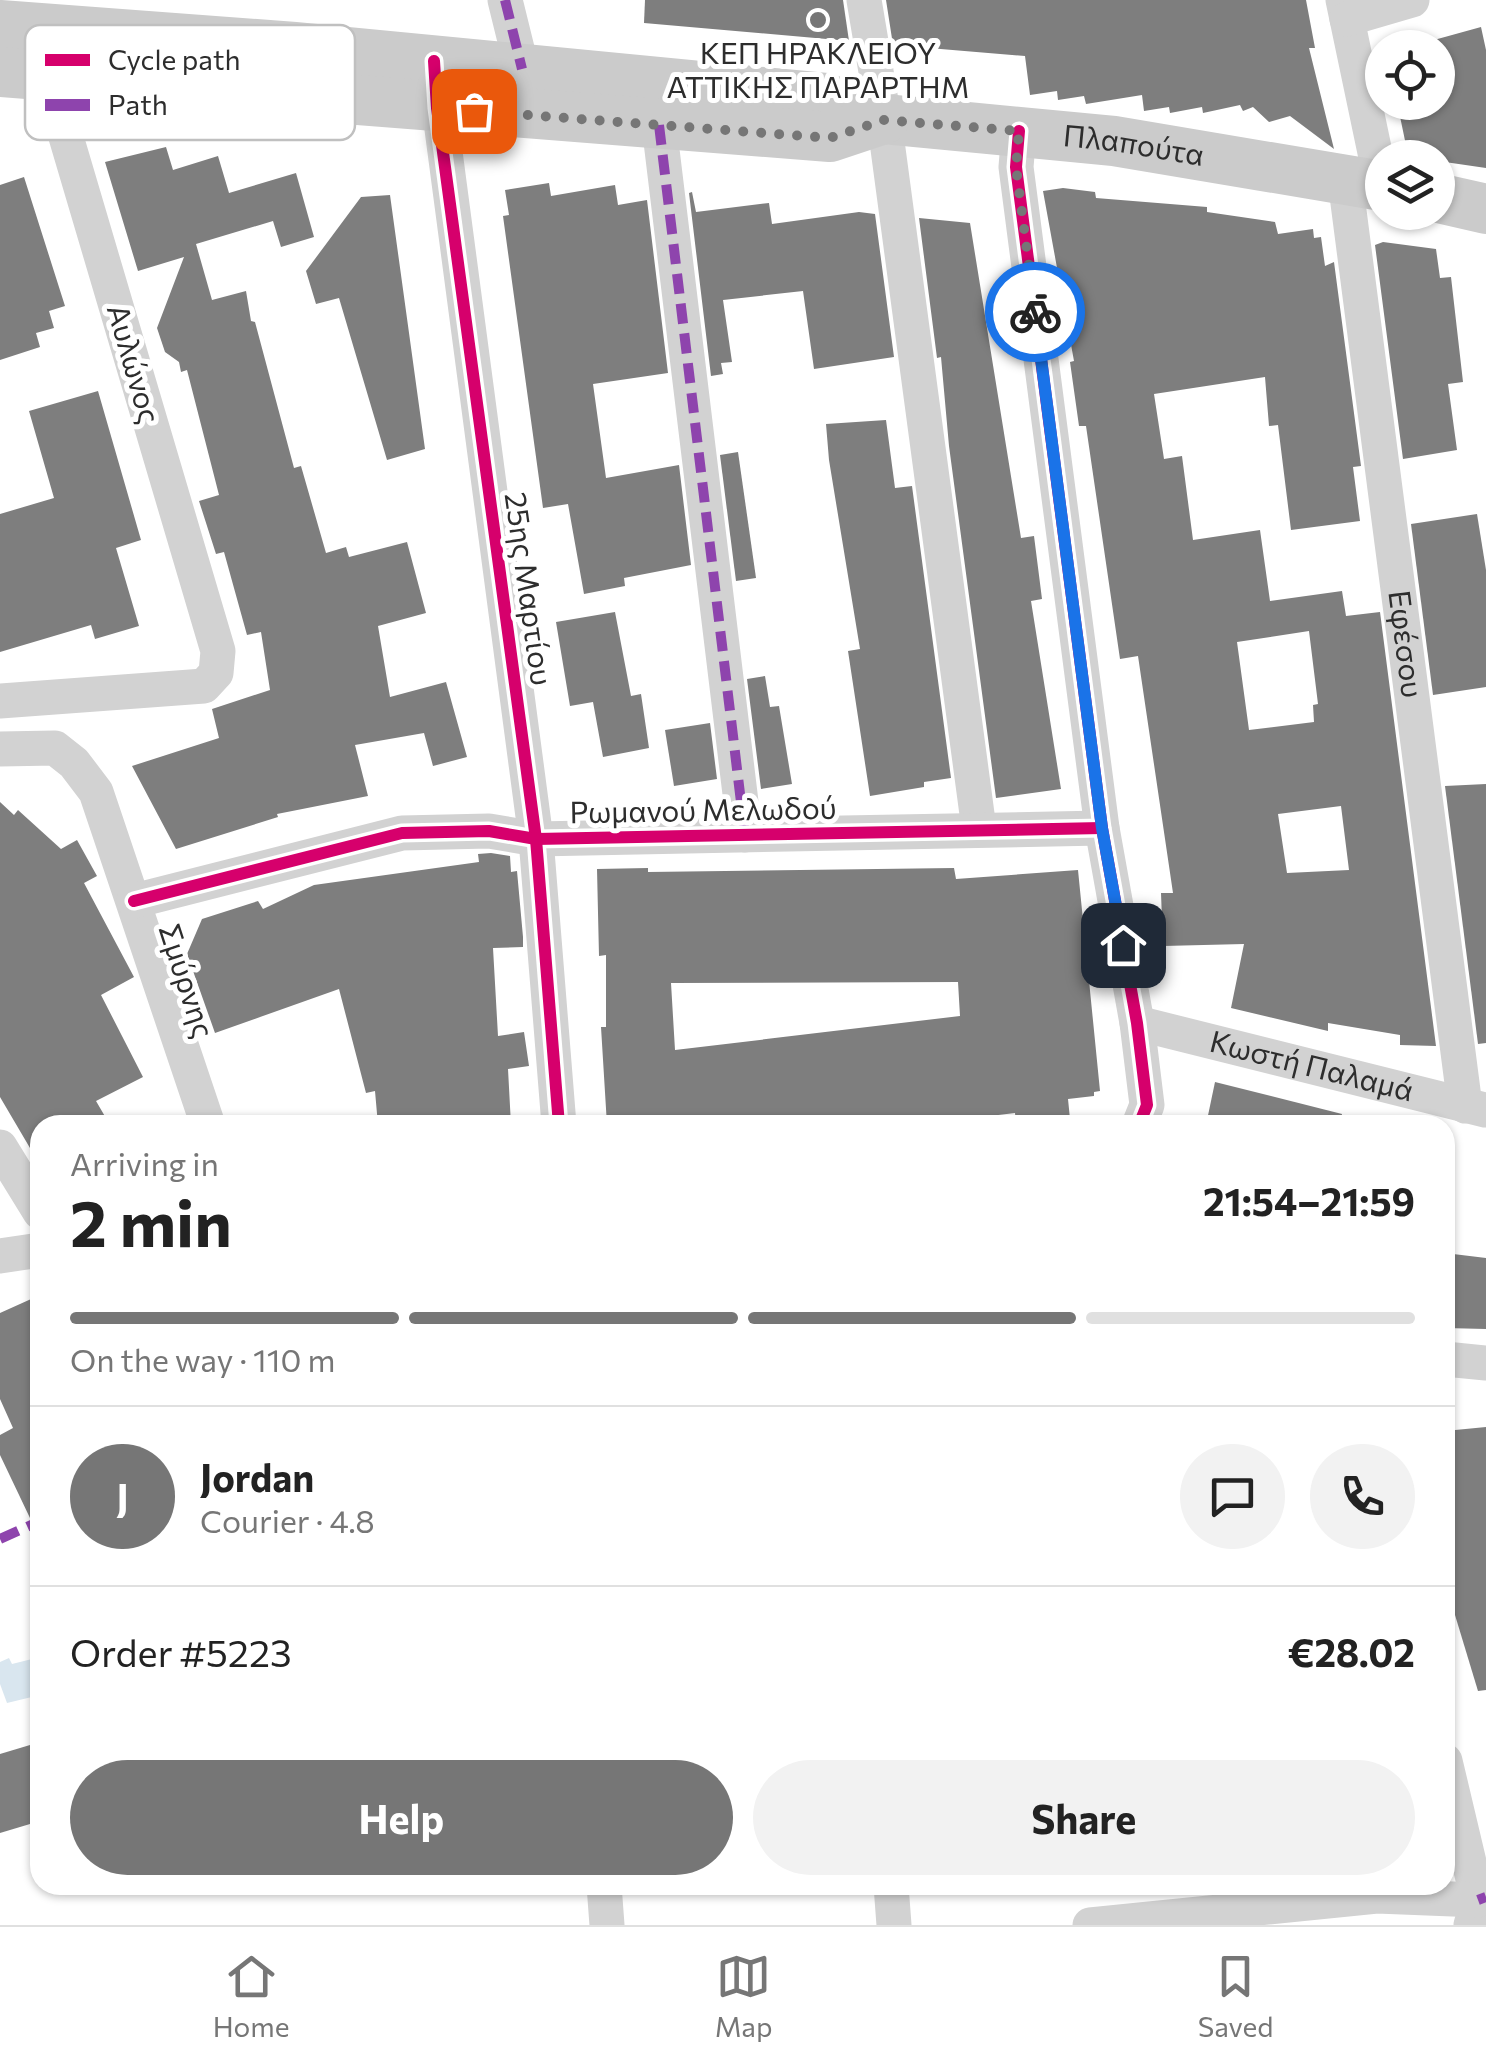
<!DOCTYPE html>
<html lang="en">
<head>
<meta charset="utf-8">
<style>
  :root { --surface:#fff; --page:#f2f2f2; --text:#222; --muted:#767676; --line:#e0e0e0; --accent:#767676 }
  body { margin:0; font-family:Commissioner,sans-serif; background:var(--page); color:var(--text); height:100vh; display:flex; flex-direction:column; font-size:38px; white-space:nowrap }
  * { box-sizing:border-box; margin:0 }
  p { font-size:32px; color:var(--muted) }
  .icon { flex:none; width:55px; height:55px; fill:none; stroke:currentColor; stroke-width:2; stroke-linecap:round; stroke-linejoin:round }
  .map { position:relative; flex:1; overflow:hidden }
  .panel { position:absolute; left:30px; top:1115px; width:1425px; height:780px; display:flex; flex-direction:column; background:var(--surface); border-radius:30px; box-shadow:0 2px 8px #0004 }
  .panel>* { flex:none }
  .buttons { position:absolute; left:1365px; top:30px; display:grid; gap:20px }
  .buttons a { display:grid; place-items:center; width:90px; height:90px; border-radius:50%; background:var(--surface); box-shadow:0 2px 8px #0004; font-size:50px }
  .pin { position:absolute; display:grid; place-items:center; width:85px; height:85px; color:#fff; margin:-42px; border-radius:20px; box-shadow:0 5px 15px #0006 }
  .courier { position:absolute; display:grid; place-items:center; width:100px; height:100px; margin:-50px; border:8px solid #1a73e8; border-radius:50%; background:#fff; color:#222; box-shadow:0 2px 12px #0007 }
  .overview em { font-style:normal; font-weight:700 }
  .overview div { display:flex; flex-direction:column-reverse }
  .overview { display:flex; align-items:center; justify-content:space-between; height:170px; padding:0 40px }
  h1 { font-size:65px; font-weight:700; line-height:75px }
  .bar { display:grid; grid-template-columns:repeat(4,1fr); gap:15px 10px; align-content:center; height:120px; padding:0 40px }
  .bar i { height:12px; border-radius:8px; background:var(--line) }
  .bar .selected { background:var(--accent) }
  .bar p { grid-column:span 4 }
  .line { display:flex; align-items:center; gap:25px; padding:0 40px; border-top:2px solid var(--line) }
  .line div { flex:1 }
  .round { display:grid; place-items:center; flex:none; width:105px; height:105px; border-radius:52px; background:var(--page) }
  .primary-button { display:flex; gap:20px; margin-top:auto; padding:20px 40px }
  .primary-button a { flex:1; height:115px; border-radius:60px; background:var(--accent); color:#fff; font-size:40px; font-weight:700; line-height:115px; text-align:center }
  .primary-button a+a { background:var(--page); color:var(--text) }
  .tabs { display:flex; justify-content:space-around; align-items:center; height:140px; border-top:2px solid var(--line); background:var(--surface); font-size:28px; color:var(--muted) }
  .tabs a { display:grid; justify-items:center; gap:5px }
  .tabs .selected { color:var(--accent) }
  .map>svg:first-child { display:block }
</style>
</head>
<body>
<div class="map">
<svg width="1486" height="1925" viewBox="0 0 1486 1925">
  <rect width="100%" height="100%" fill="#fff"/>
  <polygon fill="#d9e6ef" points="40,1657 40,1695 7,1703 0,1684 0,1662 9,1658 12,1664"/>
  <g fill="#7e7e7e" fill-rule="evenodd">
    <polygon points="645,0 843,0 849,41 644,23"/>
    <polygon points="886,0 1306,0 1315,48 1309,48 1334,149 1290,116 1269,122 1253,107 1243,111 1240,105 1203,113 1202,107 1170,113 1169,107 1144,111 1142,95 1086,104 1084,96 1058,100 1057,91 1030,95 1025,56 893,45"/>
    <polygon points="1481,27 1486,50 1486,168 1438,161 1438,158 1408,155 1397,102 1438,102 1438,48 1405,48"/>
    <polygon points="166,147 173,170 218,156 229,193 296,173 314,237 281,247 273,221 196,244 212,300 246,291 251,321 255,322 294,468 301,466 326,553 346,547 349,557 407,542 426,613 378,626 390,697 446,682 467,757 433,766 424,733 355,745 368,796 277,814 278,817 176,849 132,766 219,738 212,709 270,690 261,632 247,635 224,552 216,554 199,501 219,495 187,370 181,372 179,362 165,352 157,328 184,257 138,271 105,162"/>
    <polygon points="24,177 65,306 49,311 54,328 36,333 40,347 0,360 0,185"/>
    <polygon points="549,183 551,196 615,185 618,205 647,200 668,373 593,384 606,478 679,465 691,565 624,578 625,586 584,594 568,504 543,508 503,216 509,215 505,190"/>
    <path d="M1063,188L1095,192L1096,198L1207,207V212L1275,222L1278,234L1313,229L1314,238L1321,237L1325,266L1334,262L1361,466L1353,467L1360,521L1291,530L1278,425L1269,426L1265,377L1154,394L1164,459L1182,456L1193,540L1260,530L1270,601L1342,591L1346,616L1380,612L1436,1046L1400,1045V1035L1328,1023V1031L1231,1008L1244,944L1163,946L1161,893H1173L1138,656L1120,659L1086,426H1079L1070,362L1074,361L1043,191ZM1309,631L1318,704L1313,705L1314,722L1249,730L1237,642ZM1341,806L1349,870L1287,873L1278,814Z"/>
    <polygon points="692,192 696,212 769,203 772,224 859,212 875,214 894,357 814,369 803,291 723,300 732,362 721,363 723,374 711,376 689,193"/>
    <polygon points="390,195 425,449 387,460 339,298 316,304 306,271 361,197"/>
    <polygon points="919,218 970,223 1021,538 1034,536 1042,599 1031,601 1061,789 996,798 949,446 941,357 937,358"/>
    <polygon points="1383,242 1436,249 1440,278 1451,277 1463,382 1448,384 1457,450 1403,459 1375,245"/>
    <polygon points="98,391 141,540 116,548 139,626 95,639 91,625 0,652 0,514 54,498 29,411"/>
    <polygon points="886,420 895,488 912,486 951,778 924,782 924,787 870,796 848,651 860,649 829,460 826,424"/>
    <polygon points="738,452 756,578 736,581 720,455"/>
    <polygon points="1477,514 1486,570 1486,687 1433,695 1411,524"/>
    <polygon points="615,612 631,696 641,694 649,748 603,757 593,702 570,706 556,622"/>
    <polygon points="765,676 770,707 779,706 792,784 761,789 747,679"/>
    <polygon points="710,723 717,779 674,786 665,730"/>
    <polygon points="1486,784 1486,1043 1478,1044 1445,786"/>
    <polygon points="0,802 14,815 18,810 61,849 77,840 97,876 84,883 134,977 101,995 143,1077 96,1101 110,1125 40,1125 40,1165 0,1097"/>
    <polygon points="491,853 510,856 511,872 517,871 523,937 523,947 493,948 498,1036 524,1032 529,1066 508,1069 511,1125 378,1125 375,1091 366,1093 339,989 215,1033 187,954 202,919 258,901 263,909 314,885 479,862 478,854"/>
    <path d="M648,868V872L954,868L956,879L1078,870L1100,1091L1094,1092V1096L1068,1099L1070,1119L1016,1124L1015,1113L915,1125H607L601,1027H606V955L599,956L597,869ZM958,982L960,1016L675,1050L671,983Z"/>
    <polygon points="1215,1082 1342,1114 1340,1125 1206,1125"/>
    <polygon points="1445,1253 1486,1258 1486,1329 1445,1328"/>
    <polygon points="40,1295 40,1539 0,1455 0,1435 13,1428 0,1399 0,1313"/>
    <polygon points="1486,1427 1486,1690 1478,1691 1445,1582 1445,1431"/>
    <polygon points="40,1742 40,1821 0,1833 0,1754"/>
  </g>
  <g fill="none" stroke-linecap="round" stroke-linejoin="round">
    <g stroke="#d2d2d2" stroke-width="35">
      <polyline points="505,0 522,69"/>
      <polyline points="864,0 884,119 979,829"/>
      <polyline points="1343,0 1382,186"/>
      <polyline points="1347,19 1412,0"/>
      <polyline points="436,84 536,839 559,1125"/>
      <polyline points="659,125 745,835"/>
      <polyline points="1019,131 1016,167 1102,828 1137,1023 1147,1105 1139,1125"/>
      <path id="s1" d="M1345,180L1465,1106"/>
      <polyline points="0,701 204,686 216,673 218,651 48,76"/>
      <polyline points="0,749 55,748 74,763 96,792 208,1125"/>
      <polyline points="134,901 402,833 489,831 536,839 1102,828"/>
      <path id="s2" d="M1137,1023L1485,1110"/>
      <polyline points="0,1147 40,1212"/>
      <polyline points="0,1256 40,1250"/>
      <polyline points="1445,1359 1486,1363"/>
      <polyline points="1445,1761 1478,1900 1471,1925"/>
      <polyline points="604,1885 607,1925"/>
      <polyline points="891,1885 894,1925"/>
      <polyline points="1090,1925 1377,1896 1478,1900"/>
    </g>
    <g stroke="#cbcbcb" stroke-width="50">
      <path id="s3" d="M0,25L295,47L826,98L884,119L1114,141L1382,186"/>
      <polyline points="0,72 830,137 884,119"/>
      <polyline points="1438,198 1486,209"/>
    </g>
    <g stroke="#8e44ad" stroke-width="10" stroke-dasharray="20 10" stroke-linecap="butt">
      <polyline points="505,0 522,69"/>
      <polyline points="659,125 745,835"/>
      <polyline points="0,1539 40,1521"/>
      <polyline points="1478,1900 1486,1897"/>
    </g>
    <defs>
      <g id="cycleway">
        <polyline points="434,61 437,108 536,839 559,1125"/>
        <polyline points="1019,131 1016,167 1102,828 1137,1023 1147,1105 1139,1125"/>
        <polyline points="134,901 402,833 489,831 536,839 1102,828"/>
      </g>
    </defs>
    <use href="#cycleway" stroke="#fff" stroke-width="19"/>
    <use href="#cycleway" stroke="#d6006c" stroke-width="12"/>
  </g>
  <g fill="none" stroke-linecap="round" stroke-linejoin="round">
    <polyline stroke="#767676" stroke-width="10" stroke-dasharray="0 18" points="474,111 830,138 884,120 1019,131 1016,167 1035,312"/>
    <polyline stroke="#1a73e8" stroke-width="12" points="1035,312 1102,828 1123,945"/>
  </g>
  <circle fill="#767676" stroke="#fff" stroke-width="4" cx="818" cy="20" r="10"/>
  <g text-anchor="middle" stroke-width="10" stroke-linejoin="round" paint-order="stroke">
    <g font-size="30" fill="#2d2d2d" stroke="#fff">
      <text x="818" y="64">ΚΕΠ ΗΡΑΚΛΕΙΟΥ<tspan x="818" dy="34">ΑΤΤΙΚΗΣ ΠΑΡΑΡΤΗΜ</tspan></text>
    </g>
    <g font-size="30" fill="#2d2d2d" stroke="#fff">
      <text dy="10" stroke="none"><textPath href="#s3" startOffset="1142">Πλαπούτα</textPath></text>
      <text transform="translate(133 364) rotate(74)" y="10">Αυλώνος</text>
      <text transform="translate(528 589) rotate(82)" y="10">25ης Μαρτίου</text>
      <text dy="10" stroke="none"><textPath href="#s1" startOffset="468">Εφέσου</textPath></text>
      <text transform="translate(703 811) rotate(-1)" y="10">Ρωμανού Μελωδού</text>
      <text transform="translate(186 981) rotate(72)" y="10">Σμύρνης</text>
      <text dy="10" stroke="none"><textPath href="#s2" startOffset="180">Κωστή Παλαμά</textPath></text>
    </g>
  </g>
  <rect x="25" y="25" width="330" height="115" rx="15" fill="#fff" stroke="#c0c0c0" stroke-width="2.5"/>
  <rect x="45" y="54" width="45" height="12" fill="#d6006c"/>
  <rect x="45" y="99" width="45" height="12" fill="#8e44ad"/>
  <g font-size="28" fill="#2d2d2d">
    <text x="108" y="70">Cycle path</text>
    <text x="108" y="115">Path</text>
  </g>
</svg>
<div class="buttons">
<a><svg class="icon" aria-label="locate" viewBox="0 0 24 24"><circle cx="12" cy="12" r="6"/><path d="M12 2v4M12 18v4M2 12h4M18 12h4"/></svg></a>
<a><svg class="icon" aria-label="layers" viewBox="0 0 24 24"><path d="M12 4l9 5-9 5-9-5zM3 14l9 5 9-5"/></svg></a>
</div>
<div class="pin" style="left:474px;top:111px;background:#ea580c"><svg class="icon" aria-label="bag" viewBox="0 0 24 24"><path d="M5 8h14l-1 12H6zM9 8a3 3 0 0 1 6 0"/></svg></div>
<div class="pin" style="left:1123px;top:945px;background:#1f2937"><svg class="icon" aria-label="home" viewBox="0 0 24 24"><path d="M3 11l9-7 9 7M6 9v11h12V9"/></svg></div>
<div class="courier" style="left:1035px;top:312px"><svg class="icon" aria-label="bike" viewBox="0 0 24 24"><circle cx="6" cy="16" r="4"/><circle cx="18" cy="16" r="4"/><path d="M6 16l4-8h5l3 8M10 8l3 8H6M13 5h3"/></svg></div>
<section class="panel">
<div class="overview"><div><h1>2 min</h1><p>Arriving in</p></div><em>21:54–21:59</em></div>
<div class="bar"><i class="selected"></i><i class="selected"></i><i class="selected"></i><i></i><p>On the way · 110 m</p></div>
<div class="line" style="height:180px"><b class="round" style="background:var(--accent);color:#fff">J</b><div><b>Jordan</b><p>Courier · 4.8</p></div><a class="round"><svg class="icon" aria-label="chat" viewBox="0 0 24 24"><path d="M4 5h16v11H9l-5 4z"/></svg></a><a class="round"><svg class="icon" aria-label="phone" viewBox="0 0 24 24"><path d="M5 4h4l2 5-3 2q2 4 5 5l2-3 5 2v4C11 20 4 13 5 4z"/></svg></a></div>
<div class="line" style="height:130px"><div>Order #5223</div><b>€28.02</b></div>
<div class="primary-button"><a>Help</a><a>Share</a></div>
</section>
</div>
<nav class="tabs">
<a class="selected"><svg class="icon" aria-label="home" viewBox="0 0 24 24"><path d="M3 11l9-7 9 7M6 9v11h12V9"/></svg>Home</a>
<a><svg class="icon" aria-label="map" viewBox="0 0 24 24"><path d="M3 6l6-2 6 2 6-2v14l-6 2-6-2-6 2zM9 4v14M15 6v14"/></svg>Map</a>
<a><svg class="icon" aria-label="saved" viewBox="0 0 24 24"><path d="M7 4h10v16l-5-4-5 4z"/></svg>Saved</a>
</nav>
</body>
</html>
